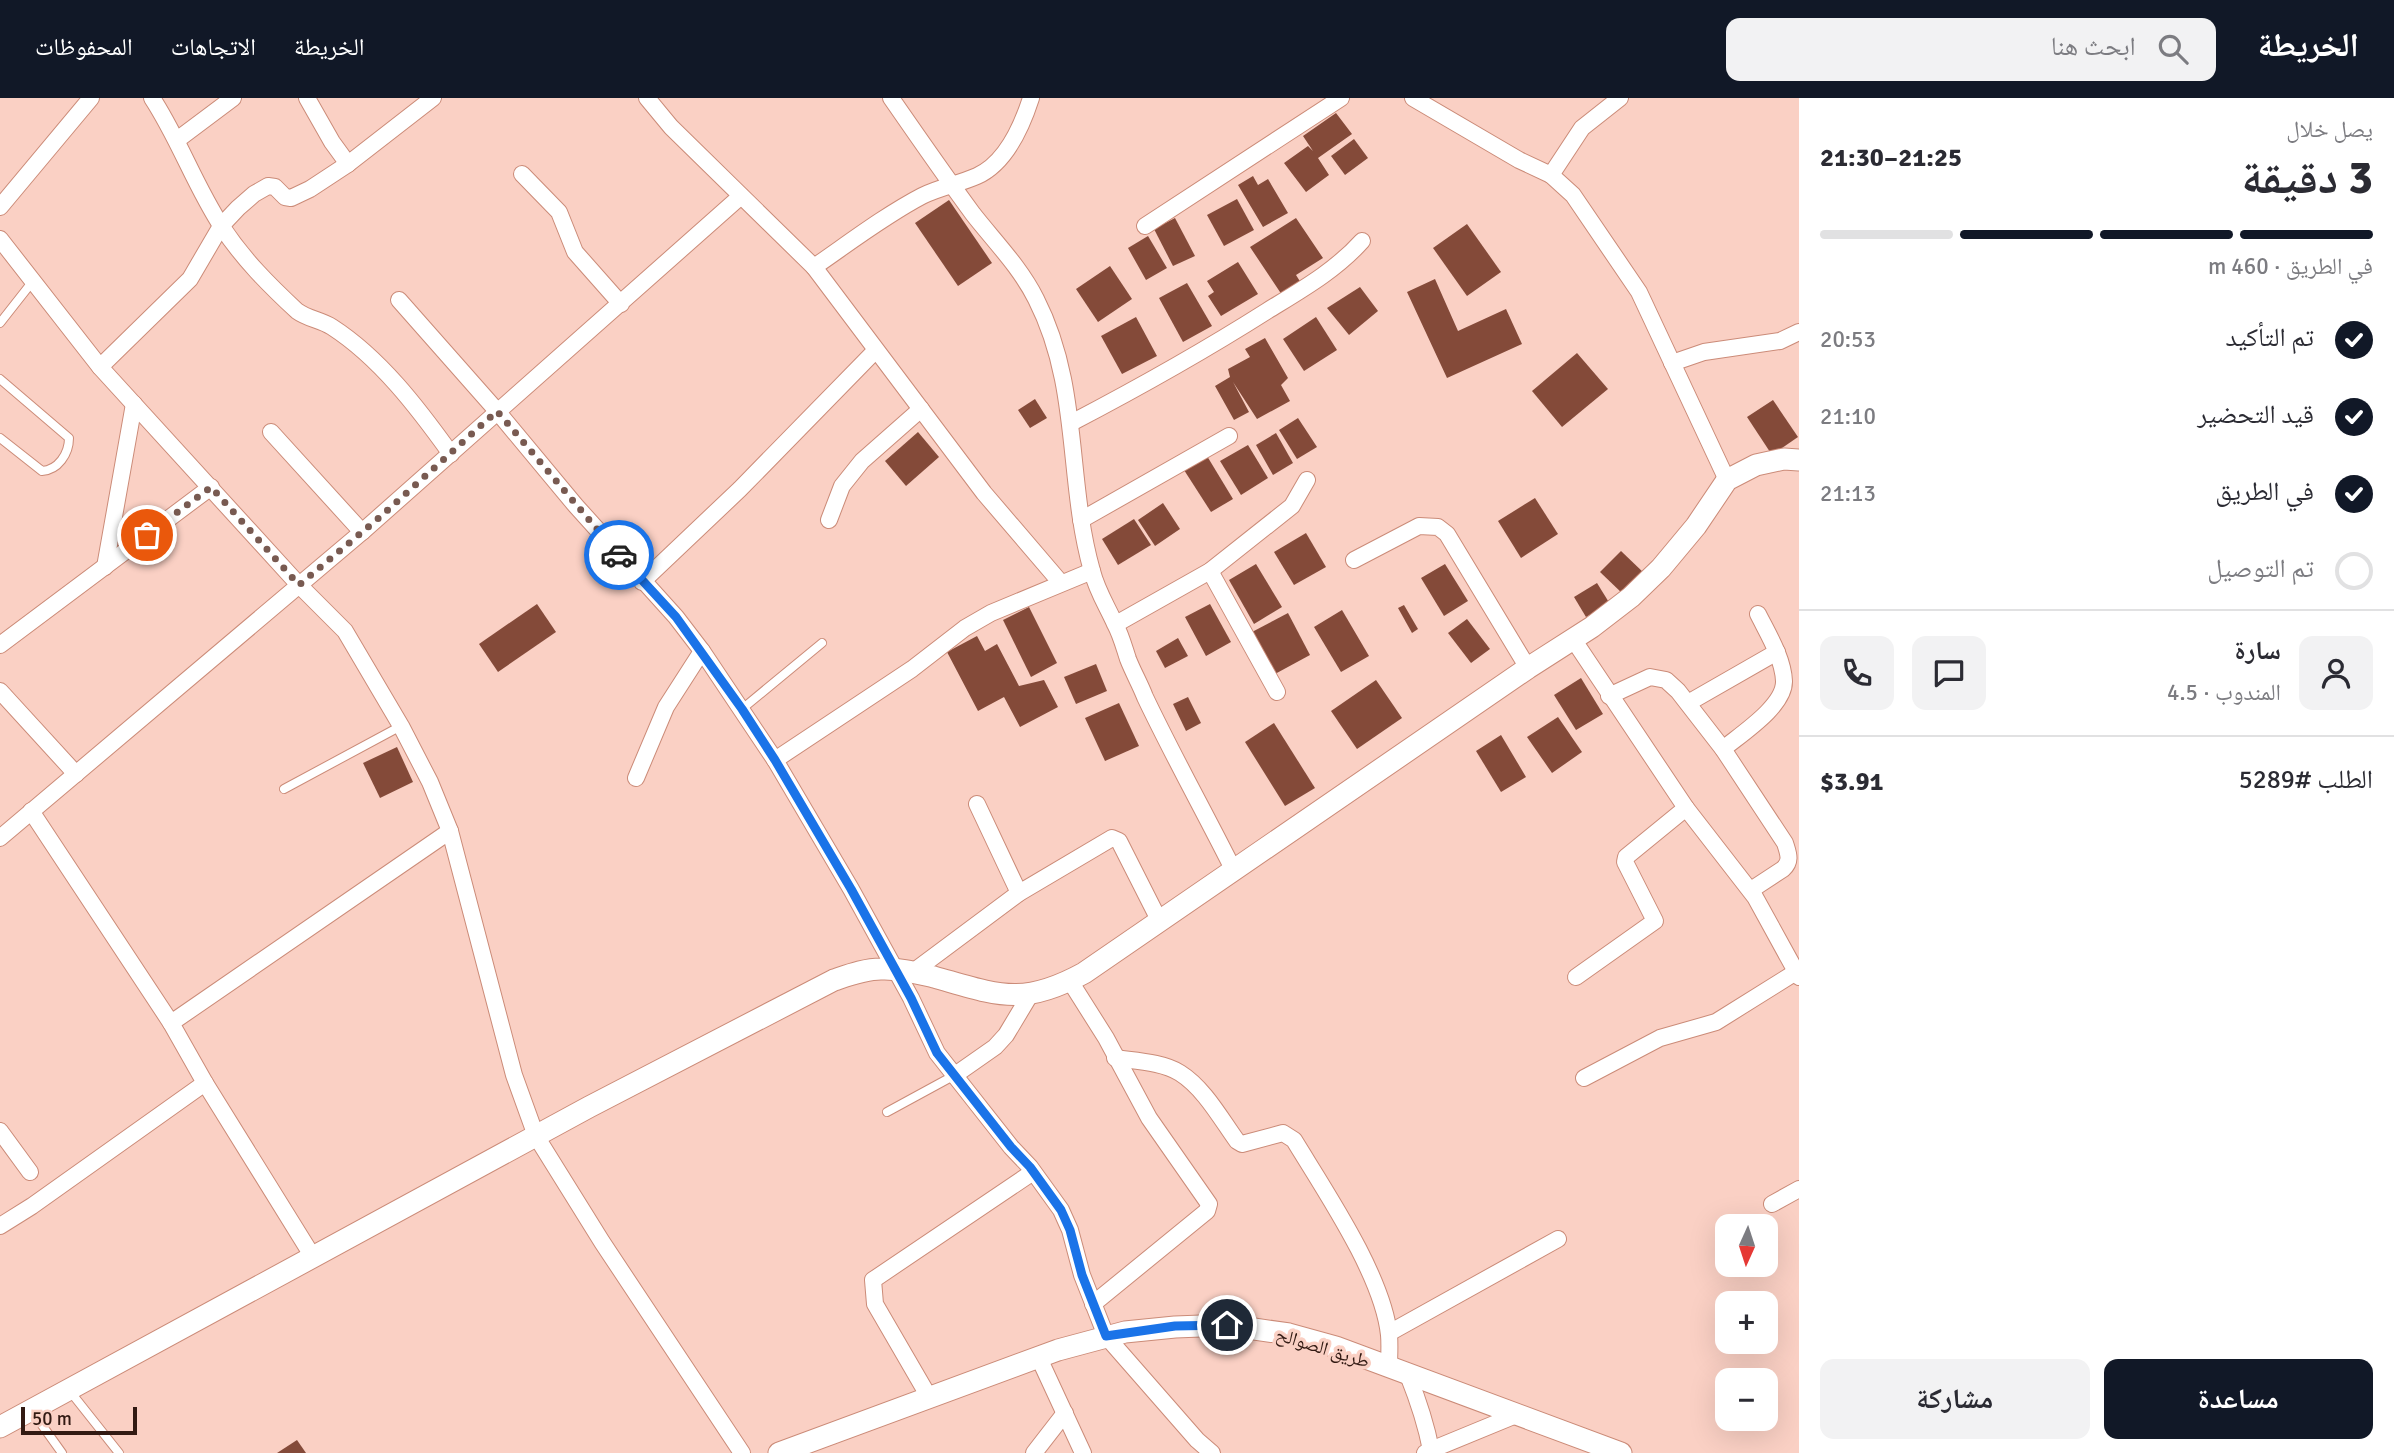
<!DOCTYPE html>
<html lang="ar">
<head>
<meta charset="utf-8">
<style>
  :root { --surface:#fff; --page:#f2f2f3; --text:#2b2b33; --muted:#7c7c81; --line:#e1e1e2; --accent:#111827 }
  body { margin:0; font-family:Signika,"Noto Naskh Arabic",sans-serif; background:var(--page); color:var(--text); direction:rtl; height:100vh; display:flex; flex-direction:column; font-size:26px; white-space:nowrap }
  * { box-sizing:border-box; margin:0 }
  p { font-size:23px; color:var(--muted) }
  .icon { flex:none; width:38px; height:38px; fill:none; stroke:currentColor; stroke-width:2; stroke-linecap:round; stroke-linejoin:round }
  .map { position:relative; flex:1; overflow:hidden; direction:ltr }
  .side { display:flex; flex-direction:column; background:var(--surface); width:595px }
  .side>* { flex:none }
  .needle { width:46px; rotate:183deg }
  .tools { position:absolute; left:1715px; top:1116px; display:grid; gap:14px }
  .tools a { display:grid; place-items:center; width:63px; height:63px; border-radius:14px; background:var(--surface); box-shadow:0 7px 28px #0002; font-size:35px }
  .scale { position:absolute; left:21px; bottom:18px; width:116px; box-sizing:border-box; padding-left:7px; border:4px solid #321a13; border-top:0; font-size:19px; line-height:24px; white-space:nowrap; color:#321a13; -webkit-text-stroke:5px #fad0c4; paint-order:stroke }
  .pin { position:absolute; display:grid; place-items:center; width:60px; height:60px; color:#fff; margin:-30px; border:4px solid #fff; border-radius:50%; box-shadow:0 2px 7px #0007 }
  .courier { position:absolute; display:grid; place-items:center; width:70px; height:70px; margin:-35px; border:5px solid #1a73e8; border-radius:50%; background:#fff; color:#222; box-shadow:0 2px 9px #0007 }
  .headline em { font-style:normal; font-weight:700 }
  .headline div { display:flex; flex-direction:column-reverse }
  .headline { display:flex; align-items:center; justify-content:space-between; height:119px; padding:0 21px }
  h1 { font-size:46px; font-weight:700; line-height:52px }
  .bar { display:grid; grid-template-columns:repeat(4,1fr); gap:10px 7px; align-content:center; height:84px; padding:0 21px }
  .bar i { height:9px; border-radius:5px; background:var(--line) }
  .bar .current { background:var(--accent) }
  .bar p { grid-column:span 4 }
  .line { display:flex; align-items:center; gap:18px; padding:0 21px; border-top:2px solid var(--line) }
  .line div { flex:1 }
  .round { display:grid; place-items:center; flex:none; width:74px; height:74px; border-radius:14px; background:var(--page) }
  ol { padding:0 21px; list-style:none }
  li { display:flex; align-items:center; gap:21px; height:77px }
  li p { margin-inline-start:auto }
  li .icon { padding:7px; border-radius:50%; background:var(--accent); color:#fff; stroke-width:4 }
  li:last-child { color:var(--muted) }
  li i { width:38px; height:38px; border:4px solid var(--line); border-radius:50% }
  .primary-button { display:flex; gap:14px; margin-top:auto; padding:14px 21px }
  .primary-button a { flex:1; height:80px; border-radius:14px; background:var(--accent); color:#fff; font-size:28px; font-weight:700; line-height:80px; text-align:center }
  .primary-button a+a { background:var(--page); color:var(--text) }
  header { display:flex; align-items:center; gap:42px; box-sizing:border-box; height:98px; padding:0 35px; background:var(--accent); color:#fff }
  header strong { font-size:33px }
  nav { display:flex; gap:38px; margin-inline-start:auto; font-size:24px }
  .search { width:490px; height:63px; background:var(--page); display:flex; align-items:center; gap:18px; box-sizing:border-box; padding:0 24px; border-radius:14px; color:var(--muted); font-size:26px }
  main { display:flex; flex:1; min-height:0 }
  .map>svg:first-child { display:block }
</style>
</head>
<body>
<header>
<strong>الخريطة</strong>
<div class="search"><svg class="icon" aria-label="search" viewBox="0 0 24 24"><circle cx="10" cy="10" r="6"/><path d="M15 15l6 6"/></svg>ابحث هنا</div>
<nav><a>الخريطة</a><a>الاتجاهات</a><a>المحفوظات</a></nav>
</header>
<main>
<section class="side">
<div class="headline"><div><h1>3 دقيقة</h1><p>يصل خلال</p></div><em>21:25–21:30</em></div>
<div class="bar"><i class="current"></i><i class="current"></i><i class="current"></i><i></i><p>في الطريق · 460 m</p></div>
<ol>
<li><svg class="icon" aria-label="check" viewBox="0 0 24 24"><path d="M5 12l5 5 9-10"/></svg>تم التأكيد<p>20:53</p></li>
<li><svg class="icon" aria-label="check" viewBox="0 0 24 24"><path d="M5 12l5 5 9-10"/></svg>قيد التحضير<p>21:10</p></li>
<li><svg class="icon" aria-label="check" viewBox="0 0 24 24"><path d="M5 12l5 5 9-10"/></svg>في الطريق<p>21:13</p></li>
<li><i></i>تم التوصيل</li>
</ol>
<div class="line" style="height:126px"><a class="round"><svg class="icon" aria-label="person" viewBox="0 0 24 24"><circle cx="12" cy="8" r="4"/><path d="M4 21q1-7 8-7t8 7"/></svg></a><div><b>سارة</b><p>المندوب · 4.5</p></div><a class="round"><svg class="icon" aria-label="chat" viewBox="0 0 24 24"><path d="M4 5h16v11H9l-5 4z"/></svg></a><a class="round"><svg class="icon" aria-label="phone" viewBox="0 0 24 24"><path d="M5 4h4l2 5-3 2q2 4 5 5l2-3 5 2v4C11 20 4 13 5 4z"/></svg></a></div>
<div class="line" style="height:91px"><div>الطلب #5289</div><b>$3.91</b></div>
<div class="primary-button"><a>مساعدة</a><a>مشاركة</a></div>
</section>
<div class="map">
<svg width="1799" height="1355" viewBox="0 0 1799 1355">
  <rect width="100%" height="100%" fill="#fad0c4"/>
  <g fill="#844a39">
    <polygon points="1336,15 1352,36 1318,60 1329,77 1306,94 1284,65 1308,48 1313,53 1303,38"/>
    <polygon points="1354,41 1368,60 1345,77 1331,58"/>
    <polygon points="1253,78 1258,87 1268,81 1288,115 1263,129 1238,87"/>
    <polygon points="1237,101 1254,132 1224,148 1207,117"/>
    <polygon points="949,102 992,165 958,188 915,125"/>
    <polygon points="1175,120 1195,158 1173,168 1154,131"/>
    <polygon points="1296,120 1323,160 1296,177 1301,185 1282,197 1250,149"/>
    <polygon points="1467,126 1501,174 1467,198 1433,150"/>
    <polygon points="1148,138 1167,170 1146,182 1128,150"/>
    <polygon points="1238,164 1258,196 1221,218 1208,198 1214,194 1207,183"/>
    <polygon points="1110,168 1132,201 1098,224 1076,191"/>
    <polygon points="1435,181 1458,233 1506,211 1522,246 1447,280 1407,194"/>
    <polygon points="1187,185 1212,228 1183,244 1159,200"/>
    <polygon points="1360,189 1378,213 1349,237 1327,210"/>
    <polygon points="1136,219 1157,258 1122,276 1101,238"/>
    <polygon points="1316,219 1337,252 1304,273 1283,241"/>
    <polygon points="1265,240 1288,280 1281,287 1290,303 1257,321 1233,284 1249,314 1234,322 1215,288 1230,279 1228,271 1250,259 1245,251"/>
    <polygon points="1577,255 1608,291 1562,329 1532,293"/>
    <polygon points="1035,301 1047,320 1030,330 1018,312"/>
    <polygon points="1773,302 1798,339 1772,357 1747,319"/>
    <polygon points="1298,320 1317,349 1297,361 1279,332"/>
    <polygon points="918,334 939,359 906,388 885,363"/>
    <polygon points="1276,335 1293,365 1273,377 1256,347"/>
    <polygon points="1248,347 1268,380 1241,397 1220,363"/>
    <polygon points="1207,358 1233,401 1211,414 1184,372"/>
    <polygon points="1535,400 1558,436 1521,460 1498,423"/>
    <polygon points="1163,405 1180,431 1155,448 1138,422"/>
    <polygon points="1134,421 1151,447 1118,467 1102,441"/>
    <polygon points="1306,435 1326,469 1294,487 1274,454"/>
    <polygon points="1621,453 1645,476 1624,497 1600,474"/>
    <polygon points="1256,466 1282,509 1254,526 1229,482"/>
    <polygon points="1445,466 1468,503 1444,518 1421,480"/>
    <polygon points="1597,485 1610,506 1586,519 1574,499"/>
    <polygon points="537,506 556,534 498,574 479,546"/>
    <polygon points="1210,506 1231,544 1206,558 1185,519"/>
    <polygon points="1404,507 1418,531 1412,535 1398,510"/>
    <polygon points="1029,509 1057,565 1031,579 1003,522"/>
    <polygon points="1342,512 1369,558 1341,574 1314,529"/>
    <polygon points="1288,515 1310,557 1275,576 1252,534"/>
    <polygon points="1467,521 1490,551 1471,565 1448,535"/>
    <polygon points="977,538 985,553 997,546 1019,588 1044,582 1058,609 1020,629 1004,599 978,613 947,554"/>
    <polygon points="1178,540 1188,558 1165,570 1156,553"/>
    <polygon points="1096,566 1107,593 1076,606 1064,579"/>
    <polygon points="1581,580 1603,616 1576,632 1554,597"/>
    <polygon points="1376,582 1402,620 1357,651 1331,613"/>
    <polygon points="1188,599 1201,625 1186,633 1173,606"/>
    <polygon points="1119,605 1139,648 1105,663 1085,620"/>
    <polygon points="1558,619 1582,654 1552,675 1527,639"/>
    <polygon points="1274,625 1315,690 1285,708 1245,644"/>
    <polygon points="1501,637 1526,679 1501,694 1476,653"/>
    <polygon points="397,649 413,684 380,700 363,665"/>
    <polygon points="297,1342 306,1355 277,1355"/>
  </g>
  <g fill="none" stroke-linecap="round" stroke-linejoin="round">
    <defs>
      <g id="lane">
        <polyline points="0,225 33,183"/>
        <path d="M0,281L69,340C69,356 58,372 42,373L0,340"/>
        <polyline points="742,611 822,545"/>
        <polyline points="284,691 401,628"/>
        <polyline points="887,1014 955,977"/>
        <polyline points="69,1292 119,1355"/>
        <polyline points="32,1313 62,1355"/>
      </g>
      <g id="street">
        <path d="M152,0C179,41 195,88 222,129C243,161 269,187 297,213C308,221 321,222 332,229C380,260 418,310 451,356"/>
        <polyline points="307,0 332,44 348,66"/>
        <path d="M647,0L671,29L814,169C849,145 884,118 922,98C940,89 959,86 977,78C1006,65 1022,28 1031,0"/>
        <path d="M891,0C918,39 945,78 973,116C995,144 1020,169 1036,201C1081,289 1066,381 1092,473C1097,493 1107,508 1115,526C1121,537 1124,549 1128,561C1133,574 1140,586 1145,599C1173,658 1205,715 1234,773"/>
        <polyline points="1413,0 1519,62 1551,77"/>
        <polyline points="1620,0 1582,30 1551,77 1573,97 1639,194 1727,382"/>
        <polyline points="177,42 233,0"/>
        <polyline points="522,76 559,114 575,154 621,206"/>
        <polyline points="0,109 91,0"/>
        <polyline points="1145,128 1341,0"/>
        <polyline points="0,141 100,269 299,487 345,533 401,628 430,684 450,733 514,977 536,1038 602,1144 742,1355"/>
        <polyline points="814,169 984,395 1061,485"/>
        <polyline points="399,202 497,313 576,408 676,519 702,553 775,662 851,791 911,900 937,955 1011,1049 1030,1069 1061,1112 1070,1132 1082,1177 1106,1238 1197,1342 1212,1355"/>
        <polyline points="1672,265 1704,254 1780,243 1799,234"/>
        <polyline points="100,269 190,181 221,128 238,110 254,96 268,88 275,89 285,99 291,100 310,91 348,66 433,0"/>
        <path d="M1071,325C1138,290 1204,253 1267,213C1301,192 1335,173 1362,143"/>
        <polyline points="271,334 362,434"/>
        <polyline points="829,422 842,388 862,363 921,311"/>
        <polyline points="1081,422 1229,338"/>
        <polyline points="1354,462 1419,428 1438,429 1447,436 1528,570"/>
        <polyline points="105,469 134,306"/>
        <polyline points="1210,473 1277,594"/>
        <polyline points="642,484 740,391 875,253"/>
        <polyline points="1116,526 1210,473 1292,408 1307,382"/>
        <polyline points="1573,541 1686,710 1755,799 1799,879"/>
        <polyline points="0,547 211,389"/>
        <polyline points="0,593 76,676"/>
        <path d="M1609,598L1650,579L1666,582L1678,593L1723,651L1785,745C1788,755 1792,763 1783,771L1751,792"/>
        <polyline points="1688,605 1777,554"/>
        <path d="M1723,651C1741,636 1785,608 1784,583C1783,560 1768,536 1758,516"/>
        <polyline points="775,662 912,571 965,530 991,515 1092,473"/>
        <polyline points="636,680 666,609 702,553"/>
        <polyline points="977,706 1019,795"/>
        <polyline points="31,713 171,925 450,733"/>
        <polyline points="0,740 362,434 741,98"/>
        <polyline points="913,874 1019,795 1112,740 1119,743 1160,824"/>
        <polyline points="1576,879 1655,823 1625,764 1626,759 1686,710"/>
        <polyline points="1070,883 1106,940 1149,1020 1209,1106 1207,1113 1093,1206"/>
        <polyline points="171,925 205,985 313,1159"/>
        <path d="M1115,960C1135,963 1163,964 1180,975C1204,990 1221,1021 1237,1043L1242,1046L1283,1035L1294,1042C1325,1093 1383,1178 1389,1237C1390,1248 1389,1259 1389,1270"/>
        <polyline points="955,977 995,949 1006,937 1030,897"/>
        <polyline points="1584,980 1660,940 1716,924 1796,874"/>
        <polyline points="0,1033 30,1074"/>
        <polyline points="1772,1106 1799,1091"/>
        <polyline points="0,1128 32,1108 205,985"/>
        <polyline points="1389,1235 1558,1141"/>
        <polyline points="1039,1260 1083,1355"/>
        <path d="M1408,1277C1418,1302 1426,1326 1431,1352L1425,1355"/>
        <polyline points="929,1299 875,1206 873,1182 1033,1074"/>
        <polyline points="1034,1355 1065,1315"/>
        <polyline points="1431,1355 1431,1352 1516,1317"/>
      </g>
      <g id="secondary">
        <path d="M0,1329L589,1009L834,882C849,877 865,871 881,871C899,870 917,875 934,879C998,897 1022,909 1084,875L1528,570L1592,529L1631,499L1661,470L1696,428L1727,382L1756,367L1784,361L1799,362"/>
        <polyline points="779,1355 1058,1252 1125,1234 1175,1229 1227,1227 1289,1236 1336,1249 1621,1355"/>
      </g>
    </defs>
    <use href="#lane" stroke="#cb8b78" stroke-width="10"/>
    <use href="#street" stroke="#cb8b78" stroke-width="18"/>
    <use href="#secondary" stroke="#cb8b78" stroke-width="23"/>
    <use href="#lane" stroke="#fff" stroke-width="8"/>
    <use href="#street" stroke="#fff" stroke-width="16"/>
    <use href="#secondary" stroke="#fff" stroke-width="21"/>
  </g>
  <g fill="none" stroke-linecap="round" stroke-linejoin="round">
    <polyline stroke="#785a51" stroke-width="7" stroke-dasharray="0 12.6" points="147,437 211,389 299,487 380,419 497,313 619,457"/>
    <polyline stroke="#1a73e8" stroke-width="9" points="619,457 676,519 742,611 775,662 851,791 911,900 937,955 1011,1049 1030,1069 1061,1112 1070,1132 1082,1177 1106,1238 1175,1228 1227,1227"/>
  </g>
  <g text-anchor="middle" stroke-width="7" stroke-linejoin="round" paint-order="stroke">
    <g font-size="19" fill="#321a13" stroke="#fad0c4">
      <text transform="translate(1323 1249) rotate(17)" y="7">طريق الصوالح</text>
    </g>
  </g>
</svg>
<div class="tools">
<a><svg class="needle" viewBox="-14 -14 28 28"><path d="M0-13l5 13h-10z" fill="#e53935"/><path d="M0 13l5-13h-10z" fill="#7c7c81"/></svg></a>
<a>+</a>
<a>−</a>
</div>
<div class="scale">50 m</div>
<div class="pin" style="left:147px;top:437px;background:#ea580c"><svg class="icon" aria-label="bag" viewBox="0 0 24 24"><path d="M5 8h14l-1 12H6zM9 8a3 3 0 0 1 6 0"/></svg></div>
<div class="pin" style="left:1227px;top:1227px;background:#1f2937"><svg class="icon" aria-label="home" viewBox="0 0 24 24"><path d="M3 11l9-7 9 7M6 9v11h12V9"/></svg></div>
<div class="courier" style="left:619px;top:457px"><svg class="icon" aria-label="car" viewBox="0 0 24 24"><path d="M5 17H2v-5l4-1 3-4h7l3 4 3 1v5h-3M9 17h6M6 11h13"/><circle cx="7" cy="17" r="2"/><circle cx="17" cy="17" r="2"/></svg></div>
</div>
</main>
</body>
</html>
